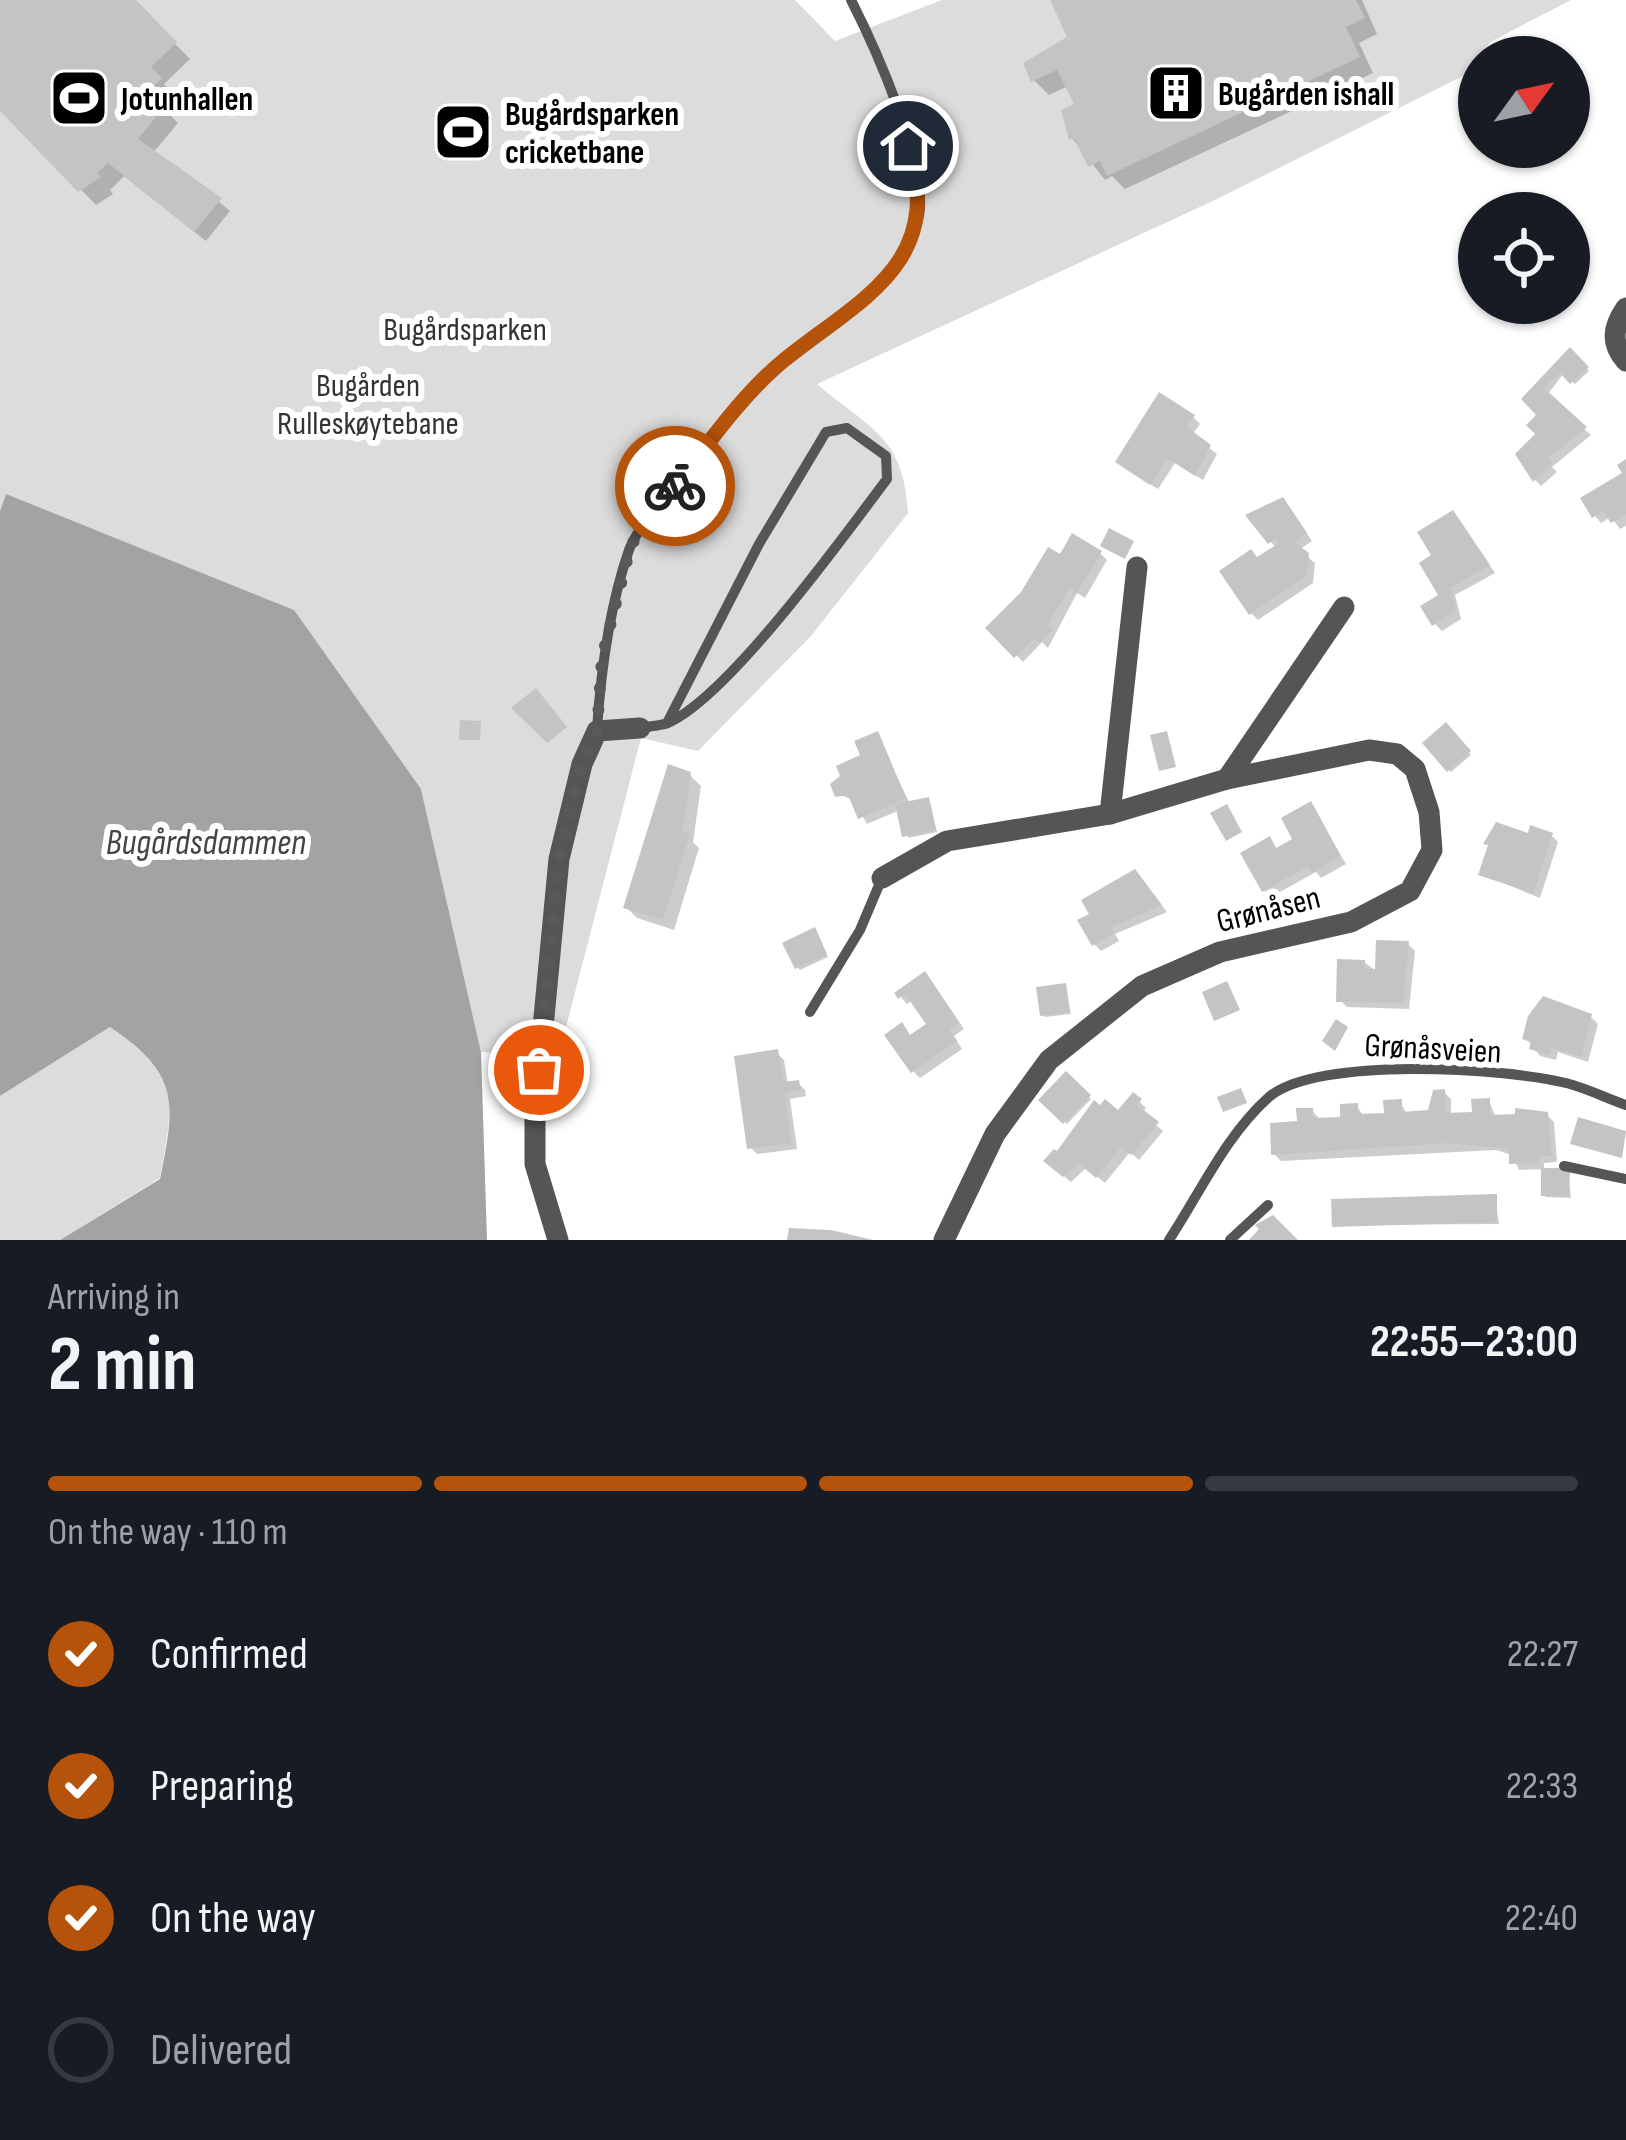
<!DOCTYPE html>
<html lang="en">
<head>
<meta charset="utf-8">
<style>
  :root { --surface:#171b24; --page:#20242c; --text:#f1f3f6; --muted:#9ea1a6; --line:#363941; --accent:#b45309 }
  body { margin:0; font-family:"Sofia Sans Condensed",sans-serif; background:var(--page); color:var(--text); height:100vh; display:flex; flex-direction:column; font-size:45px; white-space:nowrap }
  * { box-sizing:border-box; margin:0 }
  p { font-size:39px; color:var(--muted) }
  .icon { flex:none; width:66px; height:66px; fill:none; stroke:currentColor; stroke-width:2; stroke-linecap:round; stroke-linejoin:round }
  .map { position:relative; height:1240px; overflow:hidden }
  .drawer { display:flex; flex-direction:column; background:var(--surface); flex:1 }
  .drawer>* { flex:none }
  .needle { width:78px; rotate:57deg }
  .buttons { position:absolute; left:1458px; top:36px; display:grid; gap:24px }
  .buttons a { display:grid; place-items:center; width:132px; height:132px; border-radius:50%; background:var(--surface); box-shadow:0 3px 9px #0004; font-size:60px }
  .pin { position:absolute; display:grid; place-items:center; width:102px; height:102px; color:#fff; margin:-51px; border:6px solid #fff; border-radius:50%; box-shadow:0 3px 12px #0007 }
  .courier { position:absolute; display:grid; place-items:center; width:120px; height:120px; margin:-60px; border:9px solid #b45309; border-radius:50%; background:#fff; color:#222; box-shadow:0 3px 15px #0007 }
  .head em { font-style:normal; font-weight:700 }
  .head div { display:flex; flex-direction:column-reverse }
  .head { display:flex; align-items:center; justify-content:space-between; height:204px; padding:0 48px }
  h1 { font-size:78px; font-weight:700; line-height:90px }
  .bar { display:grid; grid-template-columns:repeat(4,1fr); gap:18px 12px; align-content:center; height:144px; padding:0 48px }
  .bar i { height:15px; border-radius:9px; background:var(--line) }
  .bar .on { background:var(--accent) }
  .bar p { grid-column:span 4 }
  ol { padding:0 48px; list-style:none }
  li { display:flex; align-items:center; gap:36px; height:132px }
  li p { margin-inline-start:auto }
  li .icon { padding:12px; border-radius:50%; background:var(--accent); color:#fff; stroke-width:4 }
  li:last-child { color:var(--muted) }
  li i { width:66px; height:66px; border:6px solid var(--line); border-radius:50% }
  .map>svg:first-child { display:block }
</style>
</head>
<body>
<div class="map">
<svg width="1626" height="1240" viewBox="0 0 1626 1240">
  <rect width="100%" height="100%" fill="#fff"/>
  <g fill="#dcdcdc">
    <path d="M0,0H795L835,41L942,0H1571L1490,42L1469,73L1215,200L817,384C869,429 904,435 908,513L811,636L698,751L641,738L558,1058L481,1052L421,789L6,494L0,511Z"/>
    <path d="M110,1027C180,1077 175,1098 160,1178L60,1240H0V1096Z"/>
  </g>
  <path fill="#a3a3a3" d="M6,494L294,610L421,789L481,1052L487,1240H60L160,1179C176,1101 179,1074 110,1027L0,1096V511Z"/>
  <g fill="#0003">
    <polygon points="0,0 132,0 190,59 164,84 174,95 162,107 178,123 152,154 173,171 177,166 230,211 206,241 124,176 110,190 113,194 96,205 0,107"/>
    <polygon points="1053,0 1362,0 1377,34 1359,43 1373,73 1125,189 1112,176 1105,180 1072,138 1078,106 1068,86 1049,95 1034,80 1070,38"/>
    <polygon points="1571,352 1589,371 1575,384 1564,373 1547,395 1591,435 1552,467 1557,472 1541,486 1527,471 1540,415 1525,399"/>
    <polygon points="1193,417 1200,424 1192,435 1217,454 1203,480 1175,463 1158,489 1125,469"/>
    <polygon points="1626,474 1626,526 1620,529 1611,517 1601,523 1595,516"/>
    <polygon points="1267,504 1289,507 1312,541 1299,550 1315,563 1313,583 1258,620 1251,613 1258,560 1276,548 1249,516"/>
    <polygon points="1459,521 1495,573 1455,595 1461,619 1442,631 1435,624 1443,596 1435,556"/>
    <polygon points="1100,553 1107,560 1085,598 1077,593 1048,648 1042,642 1023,662 989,628 1061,558"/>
    <polygon points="1446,726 1471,755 1451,772 1426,743"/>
    <polygon points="877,735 910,804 930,803 937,832 908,838 900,810 867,824 854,801 833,791"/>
    <polygon points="689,774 701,786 693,842 699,848 674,930 637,918 626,907"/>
    <polygon points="1310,805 1346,864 1321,878 1316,872 1271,897 1264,890 1269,840 1278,850 1297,840"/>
    <polygon points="1551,835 1558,842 1540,898 1481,874 1530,837"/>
    <polygon points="1142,880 1167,912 1115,934 1119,941 1101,951 1094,944"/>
    <polygon points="816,934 828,957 800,970 798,968"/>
    <polygon points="1408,944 1415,951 1409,1009 1347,1007 1340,1000 1364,962 1378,972"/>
    <polygon points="931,981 964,1029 954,1036 962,1049 920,1078 913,1071 912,1038 930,1025 913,1000 907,1004 898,994"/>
    <polygon points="1065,987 1071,1014 1045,1017 1043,1015"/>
    <polygon points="1591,1017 1598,1024 1588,1062 1558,1052 1556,1060 1540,1056 1526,1038"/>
    <polygon points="777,1053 784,1060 788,1085 798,1083 805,1090 806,1096 790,1099 797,1149 757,1154 750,1147"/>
    <polygon points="1067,1075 1091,1099 1067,1124 1042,1100"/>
    <polygon points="1444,1092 1451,1099 1451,1116 1475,1115 1489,1101 1496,1118 1547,1115 1554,1122 1557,1162 1544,1163 1544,1171 1568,1171 1571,1198 1546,1197 1543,1195 1544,1169 1519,1170 1512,1155 1496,1150 1281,1161 1274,1154 1312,1111 1319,1118 1343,1119 1357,1106 1364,1117 1387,1115 1400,1102 1407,1114 1430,1113"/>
    <polygon points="1134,1096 1146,1108 1142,1113 1163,1131 1139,1160 1130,1152 1105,1183 1086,1168 1071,1182 1054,1168 1058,1156 1119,1115"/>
    <polygon points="1495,1197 1499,1224 1335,1225"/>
  </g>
  <g fill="#c4c4c4">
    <polygon points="0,0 136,0 177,42 151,67 162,78 150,90 165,106 138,139 222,198 194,232 108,163 97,173 101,177 78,192 0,111"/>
    <polygon points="1050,0 1356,0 1365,18 1346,27 1360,57 1107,176 1100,161 1088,167 1074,138 1069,140 1061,110 1074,104 1057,70 1031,82 1023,63 1067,37"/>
    <polygon points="1570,347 1589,367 1570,384 1560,373 1544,388 1587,427 1548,458 1552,463 1533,482 1515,454 1535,434 1526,425 1536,415 1521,399"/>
    <polygon points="1159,392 1195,415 1187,427 1211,445 1195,476 1167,458 1150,485 1115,462"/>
    <polygon points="1626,459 1626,514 1611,523 1603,511 1592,518 1580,498 1622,473 1617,465"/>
    <polygon points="1283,497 1307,533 1294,542 1309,553 1307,576 1249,615 1219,571 1251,549 1257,557 1279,543 1276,538 1268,544 1245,515"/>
    <polygon points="1453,510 1490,565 1450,588 1456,611 1432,626 1420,606 1438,595 1419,563 1431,555 1417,532"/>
    <polygon points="1109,528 1134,541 1125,559 1100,546"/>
    <polygon points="1072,533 1102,551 1077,593 1069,588 1048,625 1053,629 1039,643 1034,638 1014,658 985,628 1021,592 1048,547 1060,554"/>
    <polygon points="536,688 567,727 547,743 511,708"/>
    <polygon points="460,720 481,721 480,740 459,740"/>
    <polygon points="1446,722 1471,751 1447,772 1422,743"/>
    <polygon points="878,731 906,798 858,819 848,795 835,797 830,784 840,776 836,766 860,755 854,741"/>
    <polygon points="1167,731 1176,767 1159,771 1150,735"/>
    <polygon points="668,764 691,772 682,832 690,834 663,920 623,908"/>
    <polygon points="929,797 936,830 902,837 895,804"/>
    <polygon points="1311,801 1341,856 1312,873 1308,866 1262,892 1240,853 1270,836 1276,848 1292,839 1281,818"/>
    <polygon points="1227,804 1242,832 1226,841 1210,813"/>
    <polygon points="1496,822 1528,833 1530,825 1553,833 1533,893 1478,875 1488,845 1483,844"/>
    <polygon points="1135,869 1162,905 1111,927 1114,933 1092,946 1077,920 1089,914 1081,900"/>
    <polygon points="815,927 827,954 795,969 782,943"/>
    <polygon points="1376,940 1409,941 1403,1003 1336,1002 1337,959 1365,960 1365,969 1375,969"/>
    <polygon points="925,971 959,1022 949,1029 957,1041 911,1073 884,1035 902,1022 910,1035 926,1024 905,994 898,999 894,993"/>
    <polygon points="1227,981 1240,1010 1214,1021 1202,992"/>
    <polygon points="1066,983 1070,1012 1040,1016 1036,987"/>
    <polygon points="1543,996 1592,1014 1581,1057 1551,1047 1549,1055 1529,1049 1531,1042 1522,1039 1528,1016"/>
    <polygon points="1336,1019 1348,1027 1335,1051 1322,1041"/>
    <polygon points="778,1049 783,1082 799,1080 801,1090 785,1093 791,1143 747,1149 734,1056"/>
    <polygon points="1066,1071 1091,1095 1063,1124 1038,1100"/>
    <polygon points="1241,1088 1247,1103 1223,1112 1217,1097"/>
    <polygon points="1445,1089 1446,1113 1472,1112 1471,1099 1490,1098 1490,1115 1515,1114 1515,1108 1548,1112 1552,1156 1538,1157 1538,1163 1509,1164 1509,1149 1447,1143 1271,1155 1270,1123 1297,1121 1296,1108 1313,1108 1314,1118 1340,1117 1340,1104 1358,1103 1358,1114 1384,1113 1383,1100 1402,1099 1402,1112 1428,1110 1433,1090"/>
    <polygon points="1133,1092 1142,1099 1137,1105 1159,1122 1131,1155 1121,1147 1096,1178 1078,1163 1063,1177 1043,1161 1054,1149 1057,1151 1094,1100 1100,1105 1105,1099 1118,1110"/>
    <polygon points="1578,1117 1626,1131 1622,1158 1570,1144"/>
    <polygon points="1541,1168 1570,1168 1569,1196 1541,1196"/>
    <polygon points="1497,1194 1497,1222 1332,1227 1331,1199"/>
    <polygon points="1273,1215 1298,1240 1249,1240 1259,1229 1255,1225"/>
    <polygon points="789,1228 831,1230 873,1240 787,1240"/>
  </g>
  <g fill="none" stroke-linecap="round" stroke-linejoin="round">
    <g stroke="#555" stroke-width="10">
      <path d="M640,728C648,726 660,726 668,723C729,696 844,536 887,479L886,456L847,428L826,432L759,544L667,723"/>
      <path d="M597,729C601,669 609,608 629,550C642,514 747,396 779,366C830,316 902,294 919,216C929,167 874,45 851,0"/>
      <polyline points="810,1012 860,930 882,878"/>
      <polyline points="1564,1166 1626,1179"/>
      <path d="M1169,1240C1200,1193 1226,1135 1269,1097C1317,1056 1505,1068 1566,1083C1586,1088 1606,1098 1626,1105"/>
      <polyline points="1230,1240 1268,1205"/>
    </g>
    <g stroke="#555" stroke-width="21">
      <path d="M1626,308C1613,327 1610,343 1626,361"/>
      <polyline points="1227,779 1344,607"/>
      <polyline points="1110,814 1137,567"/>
      <polyline points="882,878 947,841 1110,814 1227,779 1369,750 1397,754 1415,769 1429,812 1432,850 1410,891 1351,922 1220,952 1142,986 1049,1060 995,1134 944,1240"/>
      <polyline points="558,1240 535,1164 535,1112 559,859 582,764 597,731 640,728"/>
    </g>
  </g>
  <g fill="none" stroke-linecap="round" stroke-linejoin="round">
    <polyline stroke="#595959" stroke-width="12" stroke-dasharray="0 21.6" points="539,1070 559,860 582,764 597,731 602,657 631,545 675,486"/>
    <path stroke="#b45309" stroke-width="15" d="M675,486C708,444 742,395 783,361C861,298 946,264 908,146"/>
  </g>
  <defs>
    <symbol id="building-square" viewBox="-11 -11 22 22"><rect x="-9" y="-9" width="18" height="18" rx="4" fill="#000" stroke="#fff"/><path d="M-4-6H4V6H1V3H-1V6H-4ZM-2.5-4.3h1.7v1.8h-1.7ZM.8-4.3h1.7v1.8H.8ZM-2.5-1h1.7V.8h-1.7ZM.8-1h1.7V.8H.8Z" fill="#fff"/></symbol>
    <symbol id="stadium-square" viewBox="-11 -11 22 22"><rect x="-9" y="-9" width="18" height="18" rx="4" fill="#000" stroke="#fff"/><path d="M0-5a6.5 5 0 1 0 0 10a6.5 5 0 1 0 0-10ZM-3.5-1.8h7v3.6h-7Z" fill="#fff"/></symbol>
  </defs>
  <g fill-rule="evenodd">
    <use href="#building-square" x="1143" y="60" width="66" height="66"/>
    <use href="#stadium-square" x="46" y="65" width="66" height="66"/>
    <use href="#stadium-square" x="430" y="99" width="66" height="66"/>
  </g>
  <g text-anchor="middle" stroke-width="12" stroke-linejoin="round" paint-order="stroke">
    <g font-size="33" font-weight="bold" fill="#000" stroke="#fff" text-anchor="start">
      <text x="1218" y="105">Bugården ishall</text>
      <text x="121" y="110">Jotunhallen</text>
      <text x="505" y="125">Bugårdsparken<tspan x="505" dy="38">cricketbane</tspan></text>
    </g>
    <g font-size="33" fill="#333" stroke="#fff">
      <text x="465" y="340">Bugårdsparken</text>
      <text x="368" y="396">Bugården<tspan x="368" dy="38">Rulleskøytebane</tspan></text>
    </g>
    <g font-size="33" fill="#000" stroke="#fff">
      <text transform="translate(1268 908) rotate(-14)" y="12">Grønåsen</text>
      <text transform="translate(1433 1047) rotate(3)" y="12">Grønåsveien</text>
    </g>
    <g font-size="36" font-style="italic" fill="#444" stroke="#fff">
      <text x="206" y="854">Bugårdsdammen</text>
    </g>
  </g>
</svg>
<div class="buttons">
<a><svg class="needle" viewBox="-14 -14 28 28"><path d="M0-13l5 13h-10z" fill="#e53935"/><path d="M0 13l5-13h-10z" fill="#9ea1a6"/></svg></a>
<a><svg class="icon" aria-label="locate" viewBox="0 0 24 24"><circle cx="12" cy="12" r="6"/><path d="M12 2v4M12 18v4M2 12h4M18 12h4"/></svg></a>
</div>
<div class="pin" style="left:539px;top:1070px;background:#ea580c"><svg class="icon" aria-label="bag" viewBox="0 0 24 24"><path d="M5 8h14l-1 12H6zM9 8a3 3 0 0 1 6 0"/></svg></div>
<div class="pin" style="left:908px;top:146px;background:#1f2937"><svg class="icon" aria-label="home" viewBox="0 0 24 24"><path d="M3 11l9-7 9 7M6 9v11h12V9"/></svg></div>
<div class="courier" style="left:675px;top:486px"><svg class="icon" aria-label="bike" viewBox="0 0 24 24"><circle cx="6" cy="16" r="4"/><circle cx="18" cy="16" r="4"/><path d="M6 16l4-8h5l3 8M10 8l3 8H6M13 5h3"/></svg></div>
</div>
<section class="drawer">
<div class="head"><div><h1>2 min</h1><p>Arriving in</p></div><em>22:55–23:00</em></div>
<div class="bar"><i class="on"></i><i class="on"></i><i class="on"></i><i></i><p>On the way · 110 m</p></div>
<ol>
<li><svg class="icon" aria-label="check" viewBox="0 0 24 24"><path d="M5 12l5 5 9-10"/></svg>Confirmed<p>22:27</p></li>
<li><svg class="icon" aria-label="check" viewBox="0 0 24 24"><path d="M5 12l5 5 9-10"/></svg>Preparing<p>22:33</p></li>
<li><svg class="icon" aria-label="check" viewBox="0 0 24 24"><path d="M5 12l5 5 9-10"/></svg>On the way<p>22:40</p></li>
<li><i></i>Delivered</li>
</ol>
</section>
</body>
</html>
